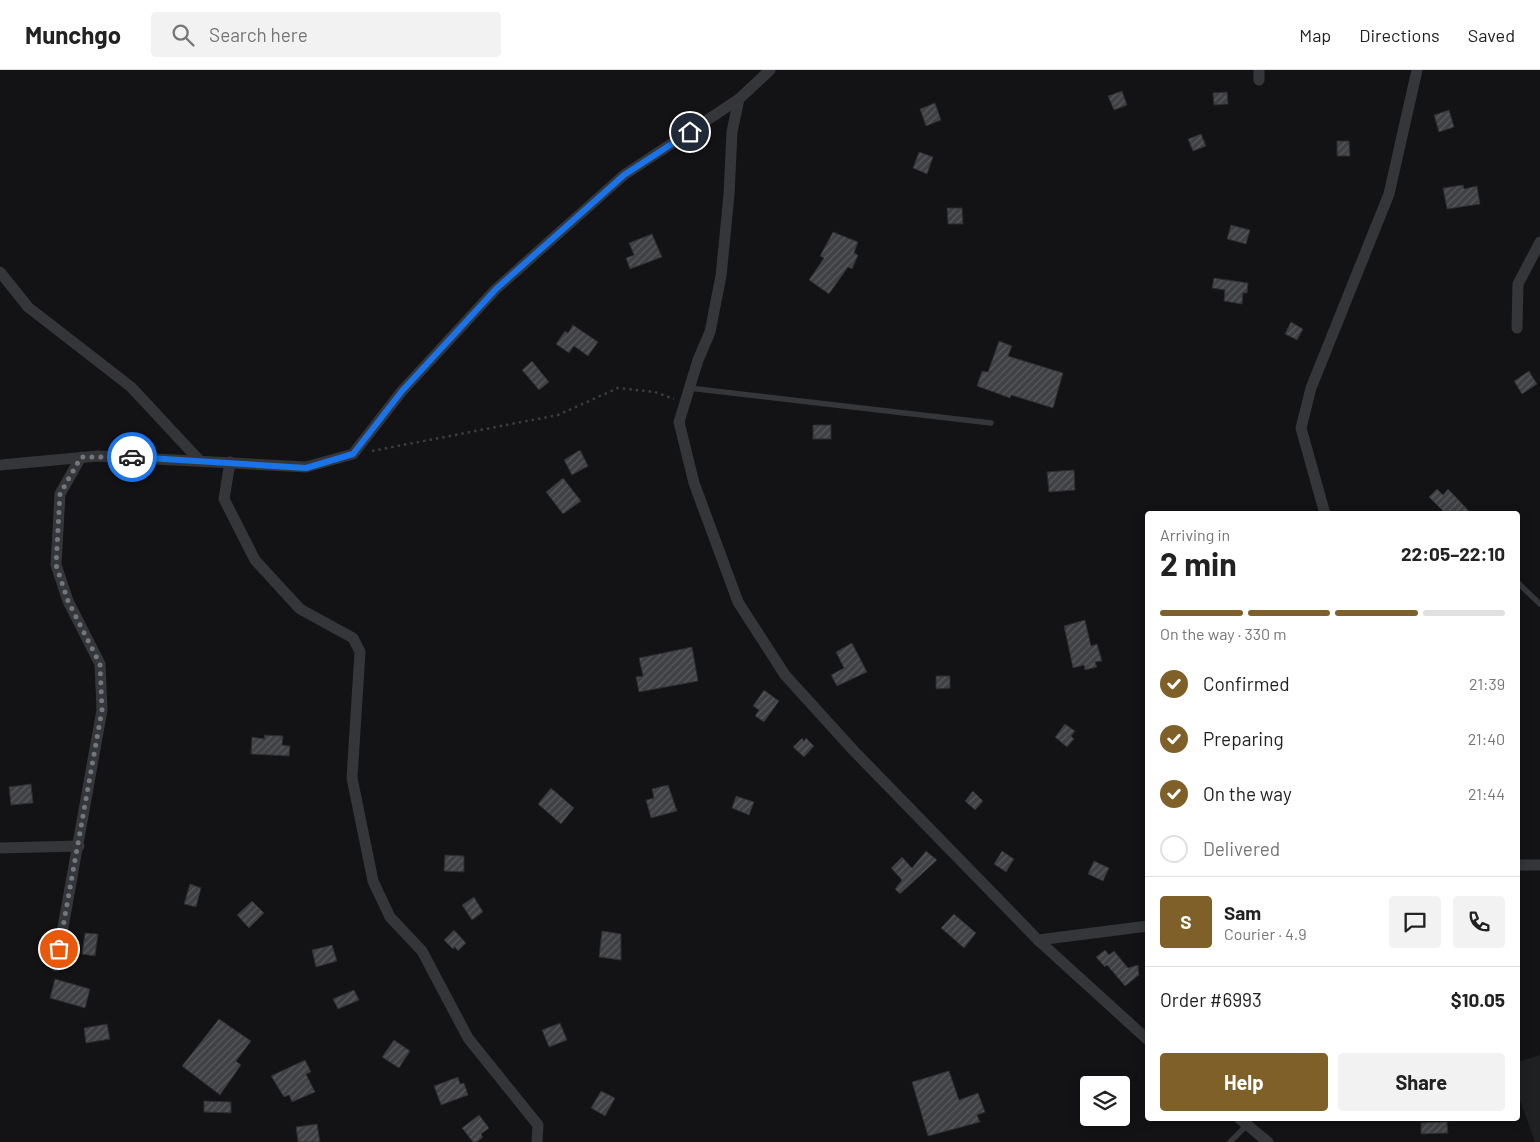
<!DOCTYPE html>
<html lang="en">
<head>
<meta charset="utf-8">
<style>
  :root { --surface:#fff; --page:#f2f2f2; --text:#222; --muted:#767676; --line:#e0e0e0; --accent:#7f6028 }
  body { margin:0; font-family:Barlow,sans-serif; background:var(--page); color:var(--text); height:100vh; display:flex; flex-direction:column; font-size:19px; white-space:nowrap }
  * { box-sizing:border-box; margin:0 }
  p { font-size:16px; color:var(--muted) }
  .icon { flex:none; width:28px; height:28px; fill:none; stroke:currentColor; stroke-width:2; stroke-linecap:round; stroke-linejoin:round }
  .map { position:relative; flex:1; overflow:hidden }
  .side { position:absolute; left:1145px; top:441px; width:375px; height:610px; display:flex; flex-direction:column; background:var(--surface); border-radius:5px; box-shadow:0 2px 12px #0003 }
  .side>* { flex:none }
  .buttons { position:absolute; left:1080px; top:1006px; display:grid; gap:10px }
  .buttons a { display:grid; place-items:center; width:50px; height:50px; border-radius:5px; background:var(--surface); box-shadow:0 2px 12px #0003; font-size:25px }
  .pin { position:absolute; display:grid; place-items:center; width:42px; height:42px; color:#fff; margin:-21px; border:2px solid #fff; border-radius:50%; box-shadow:0 1px 5px #0007 }
  .courier { position:absolute; display:grid; place-items:center; width:50px; height:50px; margin:-25px; border:4px solid #1a73e8; border-radius:50%; background:#fff; color:#222; box-shadow:0 1px 6px #0007 }
  .headline em { font-style:normal; font-weight:700 }
  .headline div { display:flex; flex-direction:column-reverse }
  .headline { display:flex; align-items:center; justify-content:space-between; height:85px; padding:0 15px }
  h1 { font-size:32px; font-weight:700; line-height:38px }
  .bar { display:grid; grid-template-columns:repeat(4,1fr); gap:8px 5px; align-content:center; height:60px; padding:0 15px }
  .bar i { height:6px; border-radius:4px; background:var(--line) }
  .bar .active { background:var(--accent) }
  .bar p { grid-column:span 4 }
  .line { display:flex; align-items:center; gap:12px; padding:0 15px; border-top:1px solid var(--line) }
  .line div { flex:1 }
  .round { display:grid; place-items:center; flex:none; width:52px; height:52px; border-radius:5px; background:var(--page) }
  ol { padding:0 15px; list-style:none }
  li { display:flex; align-items:center; gap:15px; height:55px }
  li p { margin-inline-start:auto }
  li .icon { padding:5px; border-radius:50%; background:var(--accent); color:#fff; stroke-width:4 }
  li:last-child { color:var(--muted) }
  li i { width:28px; height:28px; border:2px solid var(--line); border-radius:50% }
  .button { display:flex; gap:10px; margin-top:auto; padding:10px 15px }
  .button a { flex:1; height:58px; border-radius:5px; background:var(--accent); color:#fff; font-size:20px; font-weight:700; line-height:58px; text-align:center }
  .button a+a { background:var(--page); color:var(--text) }
  header { display:flex; align-items:center; gap:30px; box-sizing:border-box; height:70px; padding:0 25px; background:var(--surface); border-bottom:1px solid var(--line) }
  header strong { font-size:24px }
  nav { display:flex; gap:28px; margin-inline-start:auto; font-size:18px }
  .search { width:350px; height:45px; background:var(--page); display:flex; align-items:center; gap:12px; box-sizing:border-box; padding:0 18px; border-radius:5px; color:var(--muted); font-size:19px }
  .map>svg:first-child { display:block }
</style>
</head>
<body>
<header>
<strong>Munchgo</strong>
<div class="search"><svg class="icon" aria-label="search" viewBox="0 0 24 24"><circle cx="10" cy="10" r="6"/><path d="M15 15l6 6"/></svg>Search here</div>
<nav><a>Map</a><a>Directions</a><a>Saved</a></nav>
</header>
<div class="map">
<svg width="1540" height="1072" viewBox="0 0 1540 1072">
  <defs>
    <pattern id="building-hatch" width="6" height="6" patternUnits="userSpaceOnUse" patternTransform="scale(1.25)"><rect width="6" height="6" fill="#3f4145"/><path d="M-1 1l2-2M0 6l6-6M5 7l2-2" fill="none" stroke="#585a5e"/></pattern>
  </defs>
  <rect width="100%" height="100%" fill="#131315"/>
  <polygon fill="#1f2022" points="1540,985 1540,1072 1535,1072 1518,1025 1518,992"/>
  <g fill="url(#building-hatch)" stroke="#2d2d31">
    <polygon points="1122,21 1127,35 1114,40 1108,26"/>
    <polygon points="1227,22 1228,34 1214,35 1213,23"/>
    <polygon points="935,33 941,50 926,56 920,39"/>
    <polygon points="1449,40 1454,57 1439,62 1434,45"/>
    <polygon points="1201,64 1206,76 1193,81 1188,69"/>
    <polygon points="1337,71 1349,71 1350,86 1337,86"/>
    <polygon points="919,82 933,87 927,104 913,98"/>
    <polygon points="1463,115 1464,119 1477,116 1480,134 1447,139 1443,118"/>
    <polygon points="947,138 962,138 963,154 948,154"/>
    <polygon points="1231,155 1250,160 1246,174 1227,169"/>
    <polygon points="833,162 858,172 854,183 858,185 852,199 848,197 829,224 809,210 824,188 820,186"/>
    <polygon points="652,164 662,187 630,199 626,188 634,185 629,173"/>
    <polygon points="1214,208 1248,213 1247,223 1243,223 1242,234 1224,231 1225,220 1212,218"/>
    <polygon points="1291,252 1303,259 1297,270 1285,264"/>
    <polygon points="573,255 598,272 588,286 574,276 569,283 556,274 565,261 568,263"/>
    <polygon points="999,271 1012,276 1008,286 1063,303 1053,338 1011,325 1010,328 977,316 982,301 988,302"/>
    <polygon points="532,291 549,312 539,320 522,300"/>
    <polygon points="1529,301 1537,314 1522,324 1514,311"/>
    <rect x="813" y="355" width="18" height="14"/>
    <polygon points="580,380 588,396 572,405 564,390"/>
    <polygon points="1074,400 1075,420 1049,422 1047,402"/>
    <polygon points="563,408 581,431 563,444 546,422"/>
    <polygon points="1437,419 1443,425 1448,419 1472,444 1446,444 1429,427"/>
    <polygon points="1085,550 1091,576 1097,574 1102,591 1095,592 1097,597 1085,600 1084,595 1073,598 1064,556"/>
    <polygon points="852,573 867,602 837,616 831,605 844,598 836,582"/>
    <polygon points="692,577 698,611 639,622 636,607 643,606 639,588"/>
    <polygon points="936,606 950,606 950,618 936,619"/>
    <polygon points="764,620 779,631 764,652 755,646 759,640 753,636"/>
    <polygon points="1065,654 1075,661 1071,666 1074,669 1067,677 1055,667"/>
    <polygon points="264,665 283,666 282,675 290,676 289,686 251,684 252,667 265,669"/>
    <polygon points="802,668 804,671 806,668 814,676 804,687 793,677"/>
    <polygon points="31,714 33,733 11,735 9,717"/>
    <polygon points="668,715 677,741 651,748 646,730 654,728 652,719"/>
    <polygon points="551,718 574,738 561,754 538,734"/>
    <polygon points="973,721 983,731 975,740 965,731"/>
    <polygon points="736,726 754,732 749,745 732,738"/>
    <polygon points="926,781 937,790 900,824 895,819 902,810 891,798 902,787 912,798"/>
    <polygon points="1002,781 1014,789 1006,802 994,794"/>
    <polygon points="445,785 464,786 464,802 444,801"/>
    <polygon points="1094,791 1109,798 1103,811 1088,804"/>
    <polygon points="190,814 201,818 196,837 184,834"/>
    <polygon points="474,827 483,842 472,850 462,835"/>
    <polygon points="252,831 264,843 249,858 237,845"/>
    <polygon points="954,844 976,863 964,878 941,858"/>
    <polygon points="454,860 466,873 458,881 455,877 453,879 444,870"/>
    <polygon points="602,861 621,864 621,890 599,887"/>
    <polygon points="85,863 98,864 95,886 82,884"/>
    <polygon points="332,875 337,891 316,897 312,880"/>
    <polygon points="1105,880 1109,885 1114,881 1128,898 1138,895 1139,905 1125,916 1107,895 1105,897 1096,887"/>
    <polygon points="55,909 90,919 85,938 50,928"/>
    <polygon points="354,920 359,930 338,939 333,929"/>
    <polygon points="219,949 251,971 236,991 241,995 220,1025 182,996"/>
    <polygon points="560,953 567,970 549,977 542,960"/>
    <polygon points="107,954 110,969 86,973 84,958"/>
    <polygon points="394,970 410,981 399,998 382,987"/>
    <polygon points="305,990 311,1002 306,1004 315,1022 292,1032 289,1025 284,1027 271,1006"/>
    <polygon points="949,1001 959,1030 978,1023 985,1042 977,1045 980,1052 928,1066 912,1012"/>
    <polygon points="458,1007 460,1014 464,1013 468,1025 441,1035 434,1016"/>
    <polygon points="601,1021 615,1028 605,1046 591,1038"/>
    <polygon points="204,1031 231,1032 231,1043 204,1042"/>
    <polygon points="479,1045 489,1058 481,1064 483,1067 477,1072 473,1072 462,1058"/>
    <polygon points="1447,1052 1448,1063 1421,1064 1421,1053"/>
    <polygon points="317,1054 320,1072 298,1072 296,1057"/>
  </g>
  <g fill="none" stroke-linecap="round" stroke-linejoin="round">
    <polyline stroke="#3a3d41" stroke-width="2.5" stroke-dasharray="2.5 4" stroke-linecap="butt" points="372,381 558,345 618,318 655,322 674,329"/>
    <g stroke="#34363a" stroke-width="5.5">
      <polyline points="689,318 991,353"/>
      <polyline points="1518,513 1540,534"/>
      <polyline points="1230,1072 1247,1055"/>
    </g>
    <g stroke="#34363a" stroke-width="11">
      <polyline points="770,0 739,29 732,62 729,125 721,206 710,262 698,290 679,352 694,413 738,532 785,605 854,681 1038,870 1148,970"/>
      <polyline points="1259,10 1259,0"/>
      <polyline points="0,202 28,237 131,317 199,390"/>
      <polyline points="1517,258 1518,214 1540,172"/>
      <polyline points="230,392 224,429 255,490 300,539 353,568 360,582 352,708 373,811 390,847 422,881 468,968 538,1055 537,1072"/>
      <polyline points="0,395 98,386 306,397 353,384 402,321 496,219 624,105 739,29"/>
      <polyline points="1325,444 1301,358 1311,318 1389,124 1417,0"/>
      <polyline points="0,778 79,776"/>
      <polyline points="1518,795 1540,795"/>
      <polyline points="1038,870 1148,856"/>
      <polyline points="56,896 102,640 100,594 68,531 56,495 60,424 81,387"/>
      <polyline points="1240,1049 1268,1072"/>
    </g>
  </g>
  <g fill="none" stroke-linecap="round" stroke-linejoin="round">
    <polyline stroke="#72767e" stroke-width="5" stroke-dasharray="0 9" points="59,879 102,640 100,594 68,531 56,495 60,424 81,387 132,387"/>
    <polyline stroke="#1a73e8" stroke-width="6" points="132,387 306,398 353,384 402,321 496,219 624,105 690,62"/>
  </g>
</svg>
<div class="buttons">
<a><svg class="icon" aria-label="layers" viewBox="0 0 24 24"><path d="M12 4l9 5-9 5-9-5zM3 14l9 5 9-5"/></svg></a>
</div>
<div class="pin" style="left:59px;top:879px;background:#ea580c"><svg class="icon" aria-label="bag" viewBox="0 0 24 24"><path d="M5 8h14l-1 12H6zM9 8a3 3 0 0 1 6 0"/></svg></div>
<div class="pin" style="left:690px;top:62px;background:#1f2937"><svg class="icon" aria-label="home" viewBox="0 0 24 24"><path d="M3 11l9-7 9 7M6 9v11h12V9"/></svg></div>
<div class="courier" style="left:132px;top:387px"><svg class="icon" aria-label="car" viewBox="0 0 24 24"><path d="M5 17H2v-5l4-1 3-4h7l3 4 3 1v5h-3M9 17h6M6 11h13"/><circle cx="7" cy="17" r="2"/><circle cx="17" cy="17" r="2"/></svg></div>
<section class="side">
<div class="headline"><div><h1>2 min</h1><p>Arriving in</p></div><em>22:05–22:10</em></div>
<div class="bar"><i class="active"></i><i class="active"></i><i class="active"></i><i></i><p>On the way · 330 m</p></div>
<ol>
<li><svg class="icon" aria-label="check" viewBox="0 0 24 24"><path d="M5 12l5 5 9-10"/></svg>Confirmed<p>21:39</p></li>
<li><svg class="icon" aria-label="check" viewBox="0 0 24 24"><path d="M5 12l5 5 9-10"/></svg>Preparing<p>21:40</p></li>
<li><svg class="icon" aria-label="check" viewBox="0 0 24 24"><path d="M5 12l5 5 9-10"/></svg>On the way<p>21:44</p></li>
<li><i></i>Delivered</li>
</ol>
<div class="line" style="height:90px"><b class="round" style="background:var(--accent);color:#fff">S</b><div><b>Sam</b><p>Courier · 4.9</p></div><a class="round"><svg class="icon" aria-label="chat" viewBox="0 0 24 24"><path d="M4 5h16v11H9l-5 4z"/></svg></a><a class="round"><svg class="icon" aria-label="phone" viewBox="0 0 24 24"><path d="M5 4h4l2 5-3 2q2 4 5 5l2-3 5 2v4C11 20 4 13 5 4z"/></svg></a></div>
<div class="line" style="height:65px"><div>Order #6993</div><b>$10.05</b></div>
<div class="button"><a>Help</a><a>Share</a></div>
</section>
</div>
</body>
</html>
